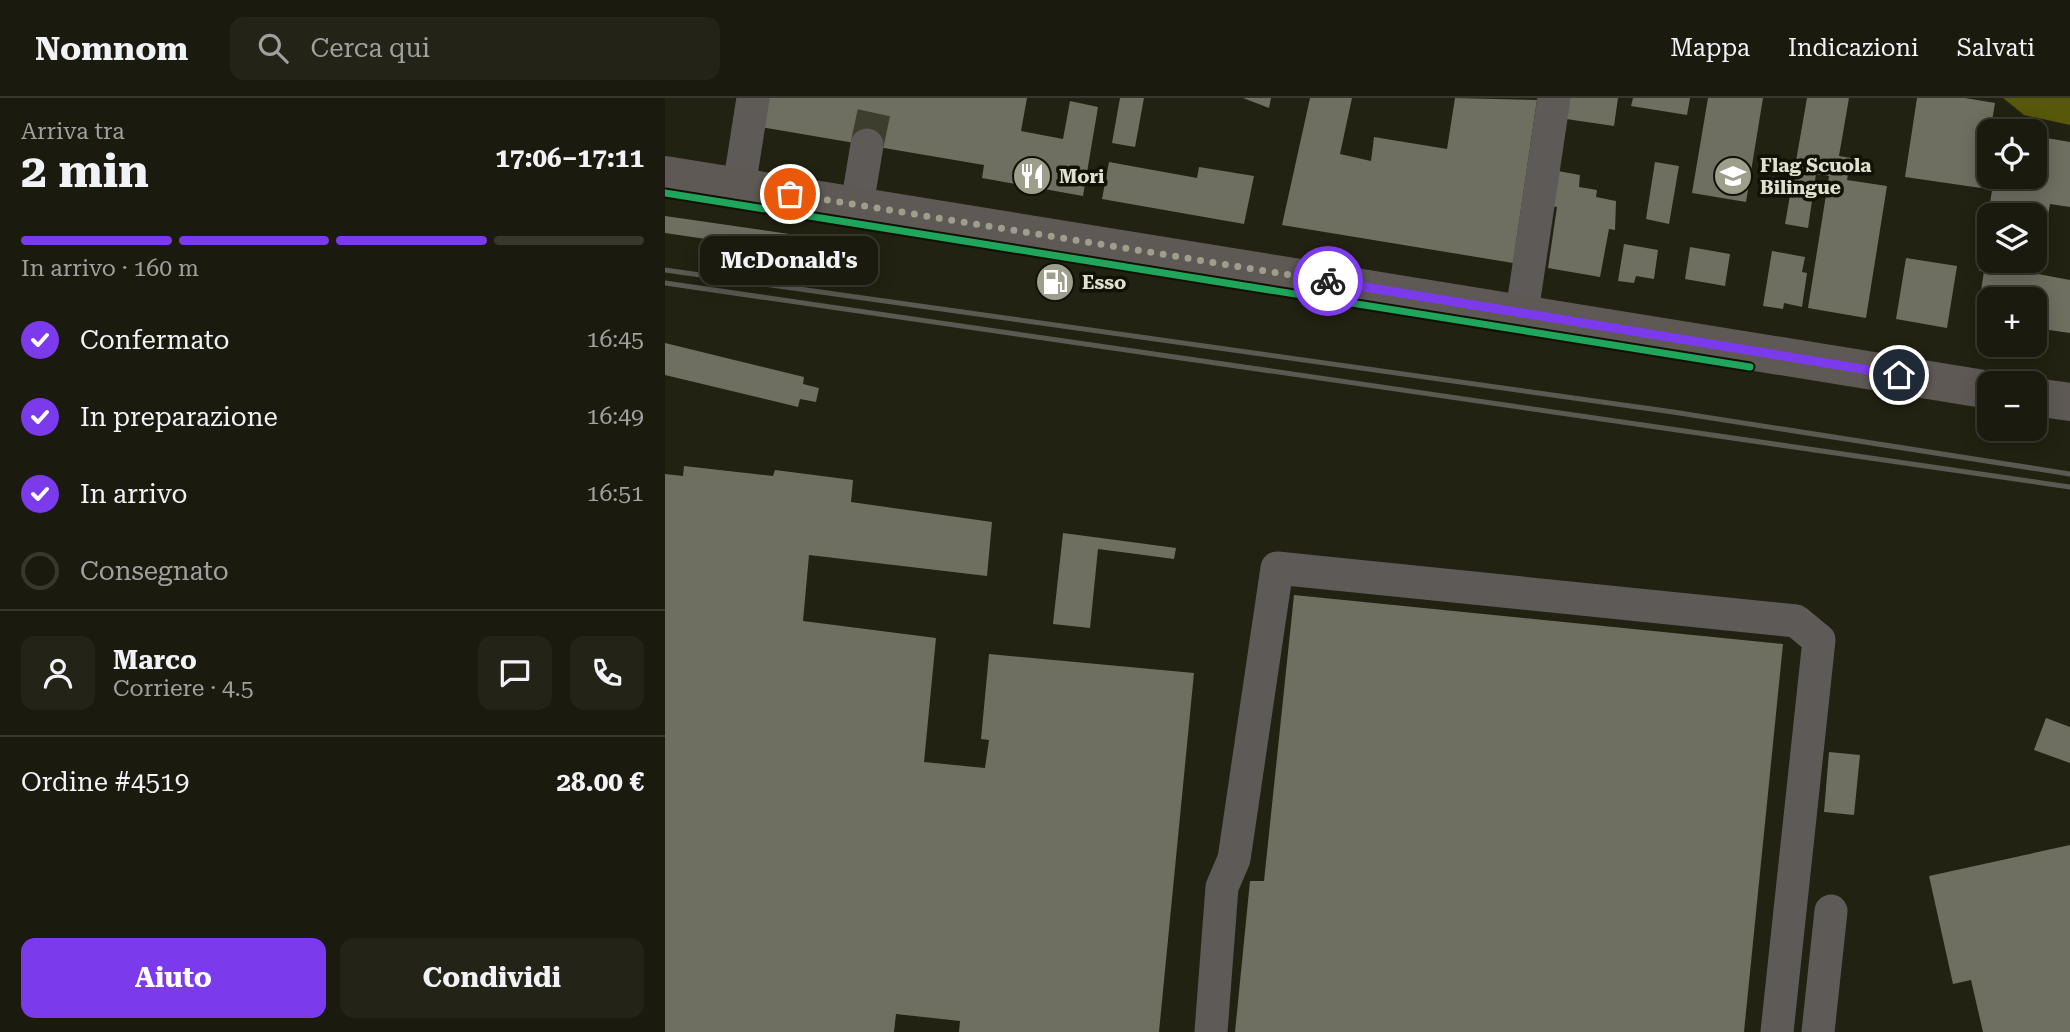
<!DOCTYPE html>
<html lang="it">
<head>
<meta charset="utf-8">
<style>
  :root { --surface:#1a1a0e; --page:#232317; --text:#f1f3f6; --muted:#9fa19e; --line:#38382e; --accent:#7c3aed }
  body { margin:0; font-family:"Roboto Serif",serif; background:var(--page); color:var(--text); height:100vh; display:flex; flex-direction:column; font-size:26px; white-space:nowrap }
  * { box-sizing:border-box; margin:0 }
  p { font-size:23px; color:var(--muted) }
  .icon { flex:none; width:38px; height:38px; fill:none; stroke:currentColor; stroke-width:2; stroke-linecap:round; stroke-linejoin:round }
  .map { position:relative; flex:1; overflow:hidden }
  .sheet { display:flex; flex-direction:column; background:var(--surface); width:665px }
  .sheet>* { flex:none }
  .fabs { position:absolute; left:1312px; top:21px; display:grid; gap:14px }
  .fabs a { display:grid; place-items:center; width:70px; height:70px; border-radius:14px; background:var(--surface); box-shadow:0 4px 18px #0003,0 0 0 2px var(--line); font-size:35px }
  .pin { position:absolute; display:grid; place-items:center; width:60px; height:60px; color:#fff; margin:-30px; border:4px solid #fff; border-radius:50%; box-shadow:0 2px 7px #0007 }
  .courier { position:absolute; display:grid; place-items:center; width:70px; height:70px; margin:-35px; border:5px solid #7c3aed; border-radius:50%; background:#fff; color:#222; box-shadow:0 2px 9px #0007 }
  .bubble { position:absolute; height:49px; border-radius:14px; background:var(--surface); box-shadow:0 4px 18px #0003,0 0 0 2px var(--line); font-size:23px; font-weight:700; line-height:49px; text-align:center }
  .overview em { font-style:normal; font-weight:700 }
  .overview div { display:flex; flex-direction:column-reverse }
  .overview { display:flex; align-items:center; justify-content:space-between; height:119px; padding:0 21px }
  h1 { font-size:46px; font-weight:700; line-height:52px }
  .bar { display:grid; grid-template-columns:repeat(4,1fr); gap:10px 7px; align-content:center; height:84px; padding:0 21px }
  .bar i { height:9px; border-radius:5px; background:var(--line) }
  .bar .selected { background:var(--accent) }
  .bar p { grid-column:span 4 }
  .line { display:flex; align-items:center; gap:18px; padding:0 21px; border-top:2px solid var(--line) }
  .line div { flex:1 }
  .round { display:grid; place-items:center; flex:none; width:74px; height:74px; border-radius:14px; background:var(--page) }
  ol { padding:0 21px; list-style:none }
  li { display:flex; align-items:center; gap:21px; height:77px }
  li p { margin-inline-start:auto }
  li .icon { padding:7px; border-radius:50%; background:var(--accent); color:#fff; stroke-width:4 }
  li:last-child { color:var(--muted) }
  li i { width:38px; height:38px; border:4px solid var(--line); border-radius:50% }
  .cta { display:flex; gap:14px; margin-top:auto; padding:14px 21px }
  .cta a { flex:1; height:80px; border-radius:14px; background:var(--accent); color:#fff; font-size:28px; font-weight:700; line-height:80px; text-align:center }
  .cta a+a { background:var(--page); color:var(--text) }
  header { display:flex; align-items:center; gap:42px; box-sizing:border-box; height:98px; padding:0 35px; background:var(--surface); border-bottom:2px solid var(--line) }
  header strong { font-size:33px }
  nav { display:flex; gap:38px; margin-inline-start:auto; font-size:24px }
  .search { width:490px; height:63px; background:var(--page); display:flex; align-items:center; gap:18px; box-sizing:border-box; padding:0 24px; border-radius:14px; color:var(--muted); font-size:26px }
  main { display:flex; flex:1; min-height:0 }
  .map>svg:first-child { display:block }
</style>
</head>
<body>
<header>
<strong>Nomnom</strong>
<div class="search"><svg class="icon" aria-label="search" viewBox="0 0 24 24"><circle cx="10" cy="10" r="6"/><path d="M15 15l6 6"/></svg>Cerca qui</div>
<nav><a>Mappa</a><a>Indicazioni</a><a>Salvati</a></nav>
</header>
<main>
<section class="sheet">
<div class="overview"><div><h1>2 min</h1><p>Arriva tra</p></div><em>17:06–17:11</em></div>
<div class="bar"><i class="selected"></i><i class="selected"></i><i class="selected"></i><i></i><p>In arrivo · 160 m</p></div>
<ol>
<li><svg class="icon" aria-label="check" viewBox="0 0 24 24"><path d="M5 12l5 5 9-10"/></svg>Confermato<p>16:45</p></li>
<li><svg class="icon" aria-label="check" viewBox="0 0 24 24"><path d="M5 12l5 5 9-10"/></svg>In preparazione<p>16:49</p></li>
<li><svg class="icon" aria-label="check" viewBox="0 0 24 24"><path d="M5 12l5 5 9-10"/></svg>In arrivo<p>16:51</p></li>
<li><i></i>Consegnato</li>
</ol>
<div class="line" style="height:126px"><a class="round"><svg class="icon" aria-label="person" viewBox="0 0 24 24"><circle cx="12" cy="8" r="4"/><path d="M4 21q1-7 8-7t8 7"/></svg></a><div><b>Marco</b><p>Corriere · 4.5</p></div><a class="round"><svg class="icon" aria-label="chat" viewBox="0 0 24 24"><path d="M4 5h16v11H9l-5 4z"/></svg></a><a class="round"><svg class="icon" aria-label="phone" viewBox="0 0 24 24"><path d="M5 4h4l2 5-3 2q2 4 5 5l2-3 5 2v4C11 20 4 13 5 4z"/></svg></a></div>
<div class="line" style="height:91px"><div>Ordine #4519</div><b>28.00 €</b></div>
<div class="cta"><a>Aiuto</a><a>Condividi</a></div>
</section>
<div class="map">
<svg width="1405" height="934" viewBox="0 0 1405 934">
  <rect width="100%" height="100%" fill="#222212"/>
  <polygon fill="#58580b" points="1338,0 1405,0 1405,27 1359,17"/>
  <g fill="#6e6f61" fill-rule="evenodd">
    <polygon points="95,0 362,0 356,33 398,41 405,3 433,9 418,98 317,80 319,67 90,28"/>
    <polygon points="455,0 479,0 470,49 447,45"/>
    <polygon points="578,0 606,0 604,10"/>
    <polygon points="645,0 687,0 675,56 706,63 709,39 782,51 790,0 872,2 848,165 617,127"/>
    <polygon points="903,0 953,0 949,28 901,21"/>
    <polygon points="968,0 1025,0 1022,17 966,8"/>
    <polygon points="1043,0 1098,0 1081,104 1027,95"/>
    <polygon points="1142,0 1184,0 1174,58 1186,60 1182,82 1222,88 1201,220 1143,210 1164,78 1151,76 1143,130 1120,126"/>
    <polygon points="1252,0 1300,0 1330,5 1316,90 1240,79"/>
    <path d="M1370,38L1405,44V109L1385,106L1373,176L1405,182V235L1370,230V201H1325V227L1311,225L1319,173H1314L1329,80L1370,79ZM1325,117H1370V163H1325Z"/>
    <polygon points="444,64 532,80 534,69 589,78 579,126 437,101"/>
    <polygon points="990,64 1014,68 1004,126 981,121"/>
    <polygon points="893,73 915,77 914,89 932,92 931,99 951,103 950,132 944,131 935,179 883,170 892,109 887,108"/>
    <polygon points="0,118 138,138 136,155 0,135"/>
    <polygon points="959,146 993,152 989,181 971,178 969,185 953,183"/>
    <polygon points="1025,149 1065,156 1060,188 1020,181"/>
    <polygon points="1107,153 1140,159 1137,174 1142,175 1137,209 1119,205 1118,211 1098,208"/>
    <polygon points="1241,160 1292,168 1282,230 1231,221"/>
    <polygon points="0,245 139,279 138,286 154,290 151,304 135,301 133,309 0,277"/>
    <polygon points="19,368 108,378 110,372 188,382 186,404 327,424 322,478 144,457 138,523 271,540 259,664 320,670 324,642 316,641 324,556 529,575 494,934 294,934 295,923 231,916 229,934 0,934 0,376 18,378"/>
    <polygon points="398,435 466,444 511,450 509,461 433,451 425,530 388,526"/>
    <polygon points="629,497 1118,546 1079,934 570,934 585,783 599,783"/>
    <polygon points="1381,620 1405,629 1405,665 1369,652"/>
    <polygon points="1164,654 1195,657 1189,717 1159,714"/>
    <polygon points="1405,747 1405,934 1318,934 1306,882 1288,886 1264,778"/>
  </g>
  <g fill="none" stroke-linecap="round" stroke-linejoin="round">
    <polyline stroke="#3e3e2e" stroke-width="33" stroke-dasharray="33 17" stroke-linecap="butt" points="202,47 212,0"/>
    <g stroke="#5e5a58" stroke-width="33">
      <polyline points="74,89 88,0"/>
      <polyline points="192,107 202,47"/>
      <polyline points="857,214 889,0"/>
      <polyline points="546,934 557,789 569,761 612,470 1131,523 1154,542 1112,934"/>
      <polyline points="1153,934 1166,813"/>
    </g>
    <g stroke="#5e5954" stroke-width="38">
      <polyline points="0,77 1325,292"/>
      <polyline points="1370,299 1405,304"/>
    </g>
    <g stroke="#5b5952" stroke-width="5">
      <polyline points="0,172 1008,314 1405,376"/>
      <polyline points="0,185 1405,389"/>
    </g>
    <defs>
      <polyline id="cycleway" points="0,95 1085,269"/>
    </defs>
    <use href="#cycleway" stroke="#111105" stroke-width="11"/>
    <use href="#cycleway" stroke="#20a55d" stroke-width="7"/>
  </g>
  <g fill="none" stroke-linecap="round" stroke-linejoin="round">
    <polyline stroke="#9d9e8c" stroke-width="7" stroke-dasharray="0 12.6" points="125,96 663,183"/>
    <polyline stroke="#7c3aed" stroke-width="9" points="663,183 1234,277"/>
  </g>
  <defs>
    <symbol id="restaurant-disc" viewBox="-11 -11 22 22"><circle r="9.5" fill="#9d9e8c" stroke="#111105"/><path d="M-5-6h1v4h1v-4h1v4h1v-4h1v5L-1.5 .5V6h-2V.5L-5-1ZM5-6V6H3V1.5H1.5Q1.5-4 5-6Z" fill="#fff"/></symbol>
    <symbol id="school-disc" viewBox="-11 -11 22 22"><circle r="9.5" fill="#9d9e8c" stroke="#111105"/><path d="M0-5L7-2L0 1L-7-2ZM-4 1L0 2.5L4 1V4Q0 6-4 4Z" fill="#fff"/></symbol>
    <symbol id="fuel-disc" viewBox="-11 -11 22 22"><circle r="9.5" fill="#9d9e8c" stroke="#111105"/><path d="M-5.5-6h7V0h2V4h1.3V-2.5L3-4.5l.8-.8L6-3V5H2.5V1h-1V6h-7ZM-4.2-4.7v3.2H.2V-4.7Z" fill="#fff"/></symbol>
  </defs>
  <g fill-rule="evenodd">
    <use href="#restaurant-disc" x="345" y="56" width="44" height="44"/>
    <use href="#school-disc" x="1046" y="56" width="44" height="44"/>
    <use href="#fuel-disc" x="368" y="162" width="44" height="44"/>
  </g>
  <g text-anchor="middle" stroke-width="7" stroke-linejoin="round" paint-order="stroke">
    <g font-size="19" font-weight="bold" fill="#dfe0ce" stroke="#111105" text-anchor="start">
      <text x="1095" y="74">Flag Scuola<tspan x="1095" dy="22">Bilingue</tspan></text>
      <text x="394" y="85">Mori</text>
      <text x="417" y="191">Esso</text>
    </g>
  </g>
</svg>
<div class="fabs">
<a><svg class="icon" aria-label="locate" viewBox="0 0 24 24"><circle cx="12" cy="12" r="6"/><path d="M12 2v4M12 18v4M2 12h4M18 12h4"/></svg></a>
<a><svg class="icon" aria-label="layers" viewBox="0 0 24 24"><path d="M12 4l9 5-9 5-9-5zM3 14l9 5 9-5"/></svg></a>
<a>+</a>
<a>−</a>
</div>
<div class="pin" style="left:125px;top:96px;background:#ea580c"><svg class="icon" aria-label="bag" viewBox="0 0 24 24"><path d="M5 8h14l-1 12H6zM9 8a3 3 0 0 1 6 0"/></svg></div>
<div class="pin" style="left:1234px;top:277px;background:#1f2937"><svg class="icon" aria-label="home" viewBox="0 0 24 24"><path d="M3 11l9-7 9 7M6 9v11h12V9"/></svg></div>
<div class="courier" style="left:663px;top:183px"><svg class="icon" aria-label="bike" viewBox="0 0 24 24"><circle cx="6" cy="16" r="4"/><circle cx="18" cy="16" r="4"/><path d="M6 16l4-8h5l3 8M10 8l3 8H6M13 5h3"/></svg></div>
<div class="bubble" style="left:35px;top:138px;width:178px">McDonald's</div>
</div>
</main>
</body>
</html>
